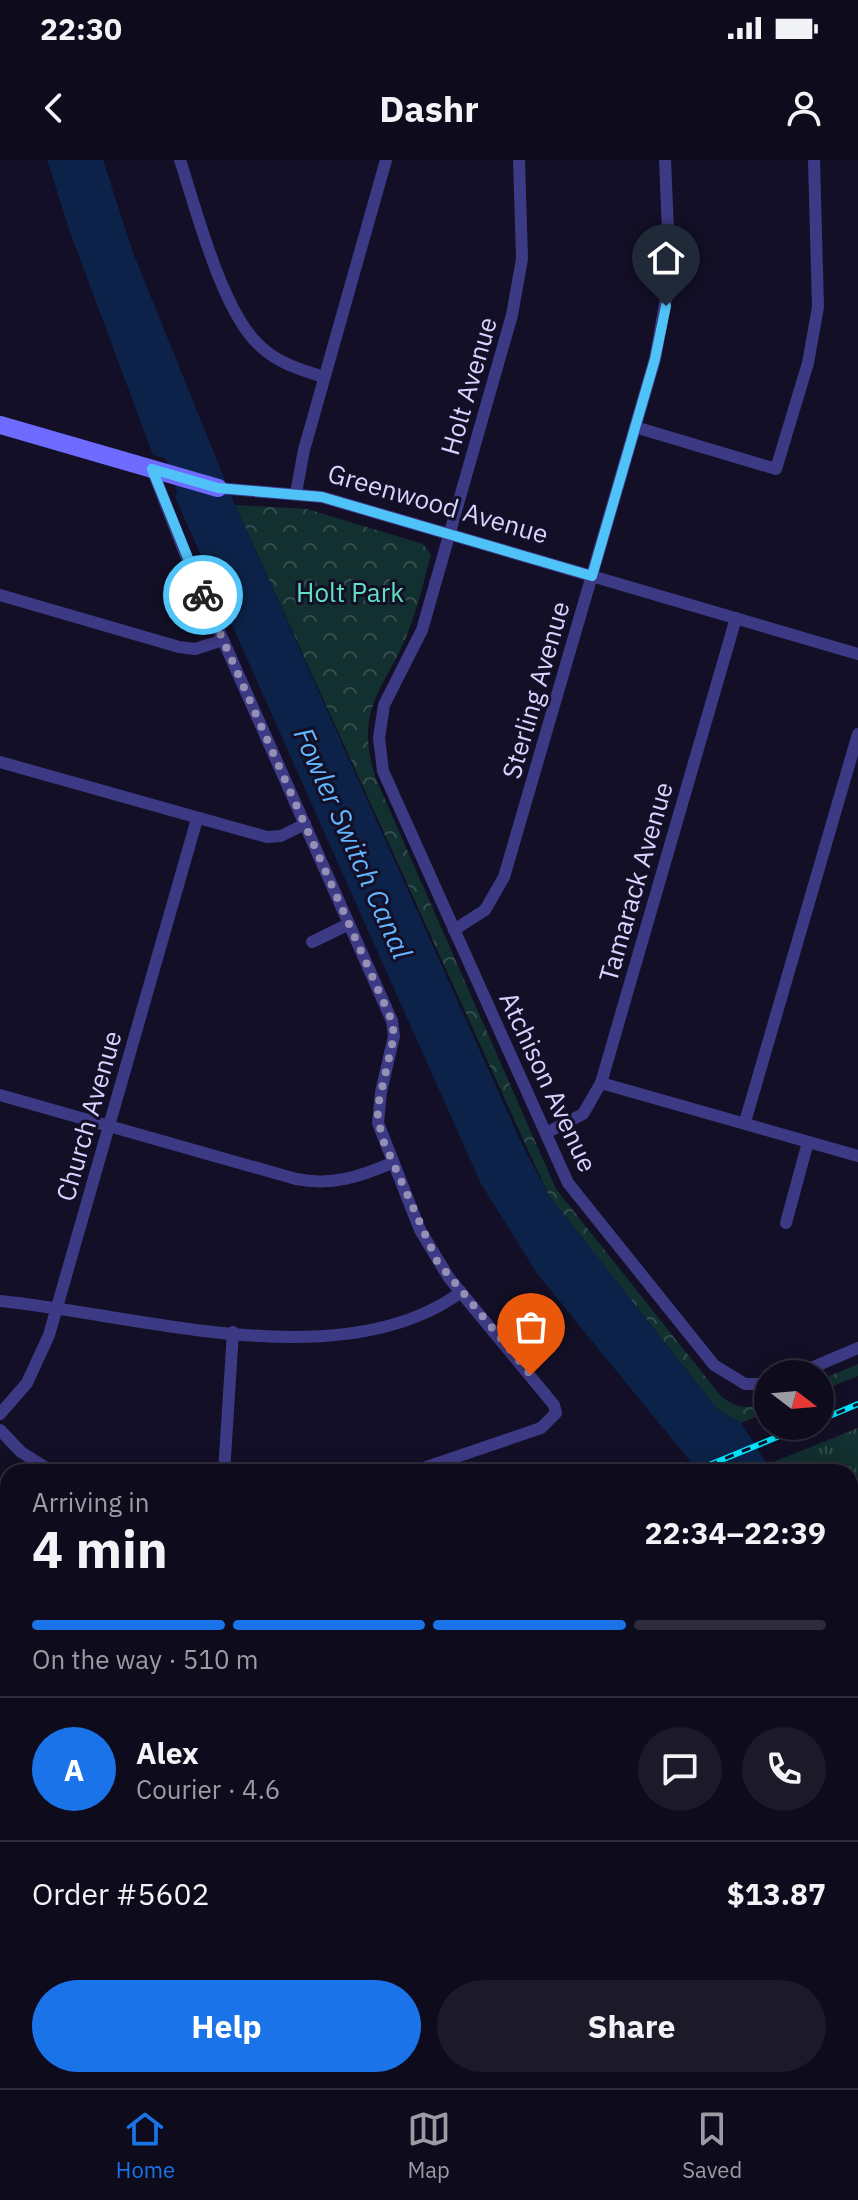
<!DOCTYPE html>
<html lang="en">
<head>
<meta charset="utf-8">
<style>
  :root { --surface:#0e0b1c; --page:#1c1929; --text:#f1f3f6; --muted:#9b9ba3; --line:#2e2b3b; --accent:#1a73e8 }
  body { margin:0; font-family:"IBM Plex Sans",sans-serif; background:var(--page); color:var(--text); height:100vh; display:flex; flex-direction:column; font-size:30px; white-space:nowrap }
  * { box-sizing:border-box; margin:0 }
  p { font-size:26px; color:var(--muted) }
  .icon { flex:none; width:44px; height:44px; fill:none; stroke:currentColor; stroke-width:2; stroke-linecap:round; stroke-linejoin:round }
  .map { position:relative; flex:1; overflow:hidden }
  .panel { position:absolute; left:0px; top:1304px; width:858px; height:624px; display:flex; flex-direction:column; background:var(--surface); border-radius:24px 24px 0 0; box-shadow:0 4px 20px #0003,0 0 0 2px var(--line) }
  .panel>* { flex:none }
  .needle { width:52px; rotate:106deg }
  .fabs { position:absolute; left:754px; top:1200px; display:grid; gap:16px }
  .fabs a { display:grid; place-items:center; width:80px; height:80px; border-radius:50%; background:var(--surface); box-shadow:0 4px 20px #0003,0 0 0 2px var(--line); font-size:40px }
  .pin { position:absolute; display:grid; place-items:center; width:68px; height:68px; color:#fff; margin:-82px -34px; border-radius:50% 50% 50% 0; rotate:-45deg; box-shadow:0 0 8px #0007 }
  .pin .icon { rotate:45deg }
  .courier { position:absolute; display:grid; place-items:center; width:80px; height:80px; margin:-40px; border:6px solid #4fc3f7; border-radius:50%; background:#fff; color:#222; box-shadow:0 2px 10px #0007 }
  .headline em { font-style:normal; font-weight:700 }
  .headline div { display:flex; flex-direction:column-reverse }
  .headline { display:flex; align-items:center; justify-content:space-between; height:136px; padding:0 32px }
  h1 { font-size:52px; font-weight:700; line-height:60px }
  .bar { display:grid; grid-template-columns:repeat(4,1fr); gap:12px 8px; align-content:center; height:96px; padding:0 32px }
  .bar i { height:10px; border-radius:6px; background:var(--line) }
  .bar .on { background:var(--accent) }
  .bar p { grid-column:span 4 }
  .line { display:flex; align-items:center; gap:20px; padding:0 32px; border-top:2px solid var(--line) }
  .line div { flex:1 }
  .round { display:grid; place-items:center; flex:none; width:84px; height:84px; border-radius:42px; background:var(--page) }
  .primary-button { display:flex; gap:16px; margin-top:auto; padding:16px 32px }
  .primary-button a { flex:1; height:92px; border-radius:48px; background:var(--accent); color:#fff; font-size:32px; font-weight:700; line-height:92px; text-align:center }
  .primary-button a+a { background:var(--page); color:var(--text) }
  .status { display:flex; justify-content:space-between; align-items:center; height:56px; padding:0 40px; background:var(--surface); direction:ltr }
  .status svg { height:22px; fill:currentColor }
  header { display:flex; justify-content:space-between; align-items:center; height:104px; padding:0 32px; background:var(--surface); font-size:36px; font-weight:700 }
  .dock { display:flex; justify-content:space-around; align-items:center; height:112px; border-top:2px solid var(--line); background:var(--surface); font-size:22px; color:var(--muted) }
  .dock a { display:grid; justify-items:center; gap:4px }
  .dock .on { color:var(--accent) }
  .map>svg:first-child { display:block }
</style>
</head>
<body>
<div class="status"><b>22:30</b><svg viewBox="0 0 49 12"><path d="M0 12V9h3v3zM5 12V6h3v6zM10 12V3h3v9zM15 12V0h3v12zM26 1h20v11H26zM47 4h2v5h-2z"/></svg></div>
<header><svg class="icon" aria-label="back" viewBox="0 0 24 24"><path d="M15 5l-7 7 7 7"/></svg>Dashr<svg class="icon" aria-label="person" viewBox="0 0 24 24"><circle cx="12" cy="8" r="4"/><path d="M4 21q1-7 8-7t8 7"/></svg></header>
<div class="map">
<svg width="858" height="1928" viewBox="0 0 858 1928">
  <defs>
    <pattern id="grass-tufts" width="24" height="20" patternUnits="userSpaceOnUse" patternTransform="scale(2)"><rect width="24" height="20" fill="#12302f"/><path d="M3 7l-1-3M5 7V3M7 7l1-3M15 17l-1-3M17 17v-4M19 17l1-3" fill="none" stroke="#344d4e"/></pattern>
    <pattern id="forest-crowns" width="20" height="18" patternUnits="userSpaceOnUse" patternTransform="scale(2)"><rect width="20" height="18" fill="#12302f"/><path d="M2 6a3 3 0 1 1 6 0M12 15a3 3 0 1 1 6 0" fill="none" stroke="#344d4e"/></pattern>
  </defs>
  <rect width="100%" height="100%" fill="#130f26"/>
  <polygon fill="url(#grass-tufts)" points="858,1268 858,1423 850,1413 850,1312 772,1312 766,1305"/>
  <g fill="url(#forest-crowns)">
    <path d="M235,345L307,349L423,384L431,395C424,419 419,444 410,467C387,530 352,545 376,619L556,1029L720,1235C736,1249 748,1250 768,1242V1252L741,1263L718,1250L549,1036Z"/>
    <polygon points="858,1204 858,1216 820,1231 820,1220"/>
  </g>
  <g fill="#0c2248">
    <polygon points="47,0 103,0 134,95 235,345 520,980 549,1036 718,1250 741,1263 772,1312 699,1312 538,1115 481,1024 175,337 177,332 166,299 153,295 70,72"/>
    <polygon points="850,1413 858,1423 858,1504 850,1494"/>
  </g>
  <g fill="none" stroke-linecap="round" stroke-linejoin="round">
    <g stroke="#3d3a85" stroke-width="12">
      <path d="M180,0C196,49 222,151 259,185C277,203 301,210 324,217"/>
      <polyline points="519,0 522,99 512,155 422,470 384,545 379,578 383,611 568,1023 714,1205 745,1224 768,1224"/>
      <polyline points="635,267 776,309 808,203 818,147 814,0"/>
      <polyline points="152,309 188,401 392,861 394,876 381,932 378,963 420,1070 449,1118 554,1245 556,1253 541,1268 412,1312"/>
      <polyline points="218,328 322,337 858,494"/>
      <polyline points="296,333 304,290 386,0"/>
      <polyline points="0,435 179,487 195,489 223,480"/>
      <polyline points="0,602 267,677 281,676 305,664"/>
      <polyline points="454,770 485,750 504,717 655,199 670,117 665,0"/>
      <polyline points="312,782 349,764"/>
      <polyline points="601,923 858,996"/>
      <path d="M0,935L296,1019C332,1026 359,1017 392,1003"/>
      <polyline points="745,962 858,574"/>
      <polyline points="546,973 583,954 601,923 736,458"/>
      <polyline points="786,1063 808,982"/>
      <path d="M0,1141C136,1154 342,1220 461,1132"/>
      <polyline points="797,1214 858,1188"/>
      <polyline points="0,1254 27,1223 49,1175 197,659"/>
      <polyline points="0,1270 21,1292 53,1312"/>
      <polyline points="224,1312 233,1172"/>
      <polyline points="554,1928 556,1920"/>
      <polyline points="730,1928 732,1920"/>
    </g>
    <polyline stroke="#6f6bff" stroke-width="18" points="0,265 218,328"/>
    <g stroke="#c25bff" stroke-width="20">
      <polyline points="0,1653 8,1655"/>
      <polyline points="850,1892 858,1895"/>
      <polyline points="850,1914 858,1917"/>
    </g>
    <defs>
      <g id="rail">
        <polyline points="820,1260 858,1244"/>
        <polyline points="692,1312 804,1266"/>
        <polyline points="0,1515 8,1514"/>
      </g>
    </defs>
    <use href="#rail" stroke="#00e5ff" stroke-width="6"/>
    <use href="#rail" stroke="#130f26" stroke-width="3" stroke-dasharray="9" stroke-linecap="butt"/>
  </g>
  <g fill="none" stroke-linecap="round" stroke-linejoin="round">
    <polyline stroke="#948fb3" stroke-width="8" stroke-dasharray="0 14.4" points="203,435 392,861 394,876 377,950 382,978 437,1101 531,1215"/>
    <polyline stroke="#4fc3f7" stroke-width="10" points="203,435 152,309 218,328 322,337 592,416 655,199 666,146"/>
  </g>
  <g text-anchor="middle" stroke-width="6" stroke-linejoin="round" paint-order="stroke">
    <g font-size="26" fill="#d9d4ff" stroke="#130f26">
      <text transform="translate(469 226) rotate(-74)" y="9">Holt Avenue</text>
      <text transform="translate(438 344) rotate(16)" y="9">Greenwood Avenue</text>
      <text transform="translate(536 530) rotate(-74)" y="9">Sterling Avenue</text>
      <text transform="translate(636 722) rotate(-74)" y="9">Tamarack Avenue</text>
      <text transform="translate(548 922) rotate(65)" y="9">Atchison Avenue</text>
      <text transform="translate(89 956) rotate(-74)" y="9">Church Avenue</text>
    </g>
    <g font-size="26" fill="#5fe0c0" stroke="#130f26">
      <text x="350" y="442">Holt Park</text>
    </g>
    <g font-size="28" font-style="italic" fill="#62b6ff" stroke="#130f26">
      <text transform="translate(353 683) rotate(66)" y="10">Fowler Switch Canal</text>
    </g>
  </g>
</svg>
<div class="fabs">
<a><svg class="needle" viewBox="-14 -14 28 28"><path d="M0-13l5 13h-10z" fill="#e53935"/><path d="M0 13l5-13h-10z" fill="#9b9ba3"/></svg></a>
</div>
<div class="pin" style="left:531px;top:1215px;background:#ea580c"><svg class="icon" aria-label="bag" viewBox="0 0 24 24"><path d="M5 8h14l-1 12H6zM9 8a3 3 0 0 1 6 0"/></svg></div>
<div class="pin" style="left:666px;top:146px;background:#1f2937"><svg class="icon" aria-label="home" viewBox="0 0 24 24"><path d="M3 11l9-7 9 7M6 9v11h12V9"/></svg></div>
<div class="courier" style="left:203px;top:435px"><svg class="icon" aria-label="bike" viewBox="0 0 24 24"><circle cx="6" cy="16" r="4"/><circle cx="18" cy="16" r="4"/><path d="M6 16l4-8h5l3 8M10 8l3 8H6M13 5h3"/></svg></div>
<section class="panel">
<div class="headline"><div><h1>4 min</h1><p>Arriving in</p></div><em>22:34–22:39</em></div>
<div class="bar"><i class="on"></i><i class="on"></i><i class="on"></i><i></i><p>On the way · 510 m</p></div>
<div class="line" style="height:144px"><b class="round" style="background:var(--accent);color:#fff">A</b><div><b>Alex</b><p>Courier · 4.6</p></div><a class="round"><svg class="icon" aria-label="chat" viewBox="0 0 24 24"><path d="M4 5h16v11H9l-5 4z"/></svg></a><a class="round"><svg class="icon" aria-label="phone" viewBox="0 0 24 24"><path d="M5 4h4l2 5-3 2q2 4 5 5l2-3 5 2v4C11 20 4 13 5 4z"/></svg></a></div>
<div class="line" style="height:104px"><div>Order #5602</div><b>$13.87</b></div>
<div class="primary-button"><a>Help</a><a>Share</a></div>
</section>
</div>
<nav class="dock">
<a class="on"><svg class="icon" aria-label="home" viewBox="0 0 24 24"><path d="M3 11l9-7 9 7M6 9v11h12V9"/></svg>Home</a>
<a><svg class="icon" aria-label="map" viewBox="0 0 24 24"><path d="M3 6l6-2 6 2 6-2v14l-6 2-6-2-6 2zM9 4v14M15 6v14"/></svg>Map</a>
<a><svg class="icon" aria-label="saved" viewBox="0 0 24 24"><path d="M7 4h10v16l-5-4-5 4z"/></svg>Saved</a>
</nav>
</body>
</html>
